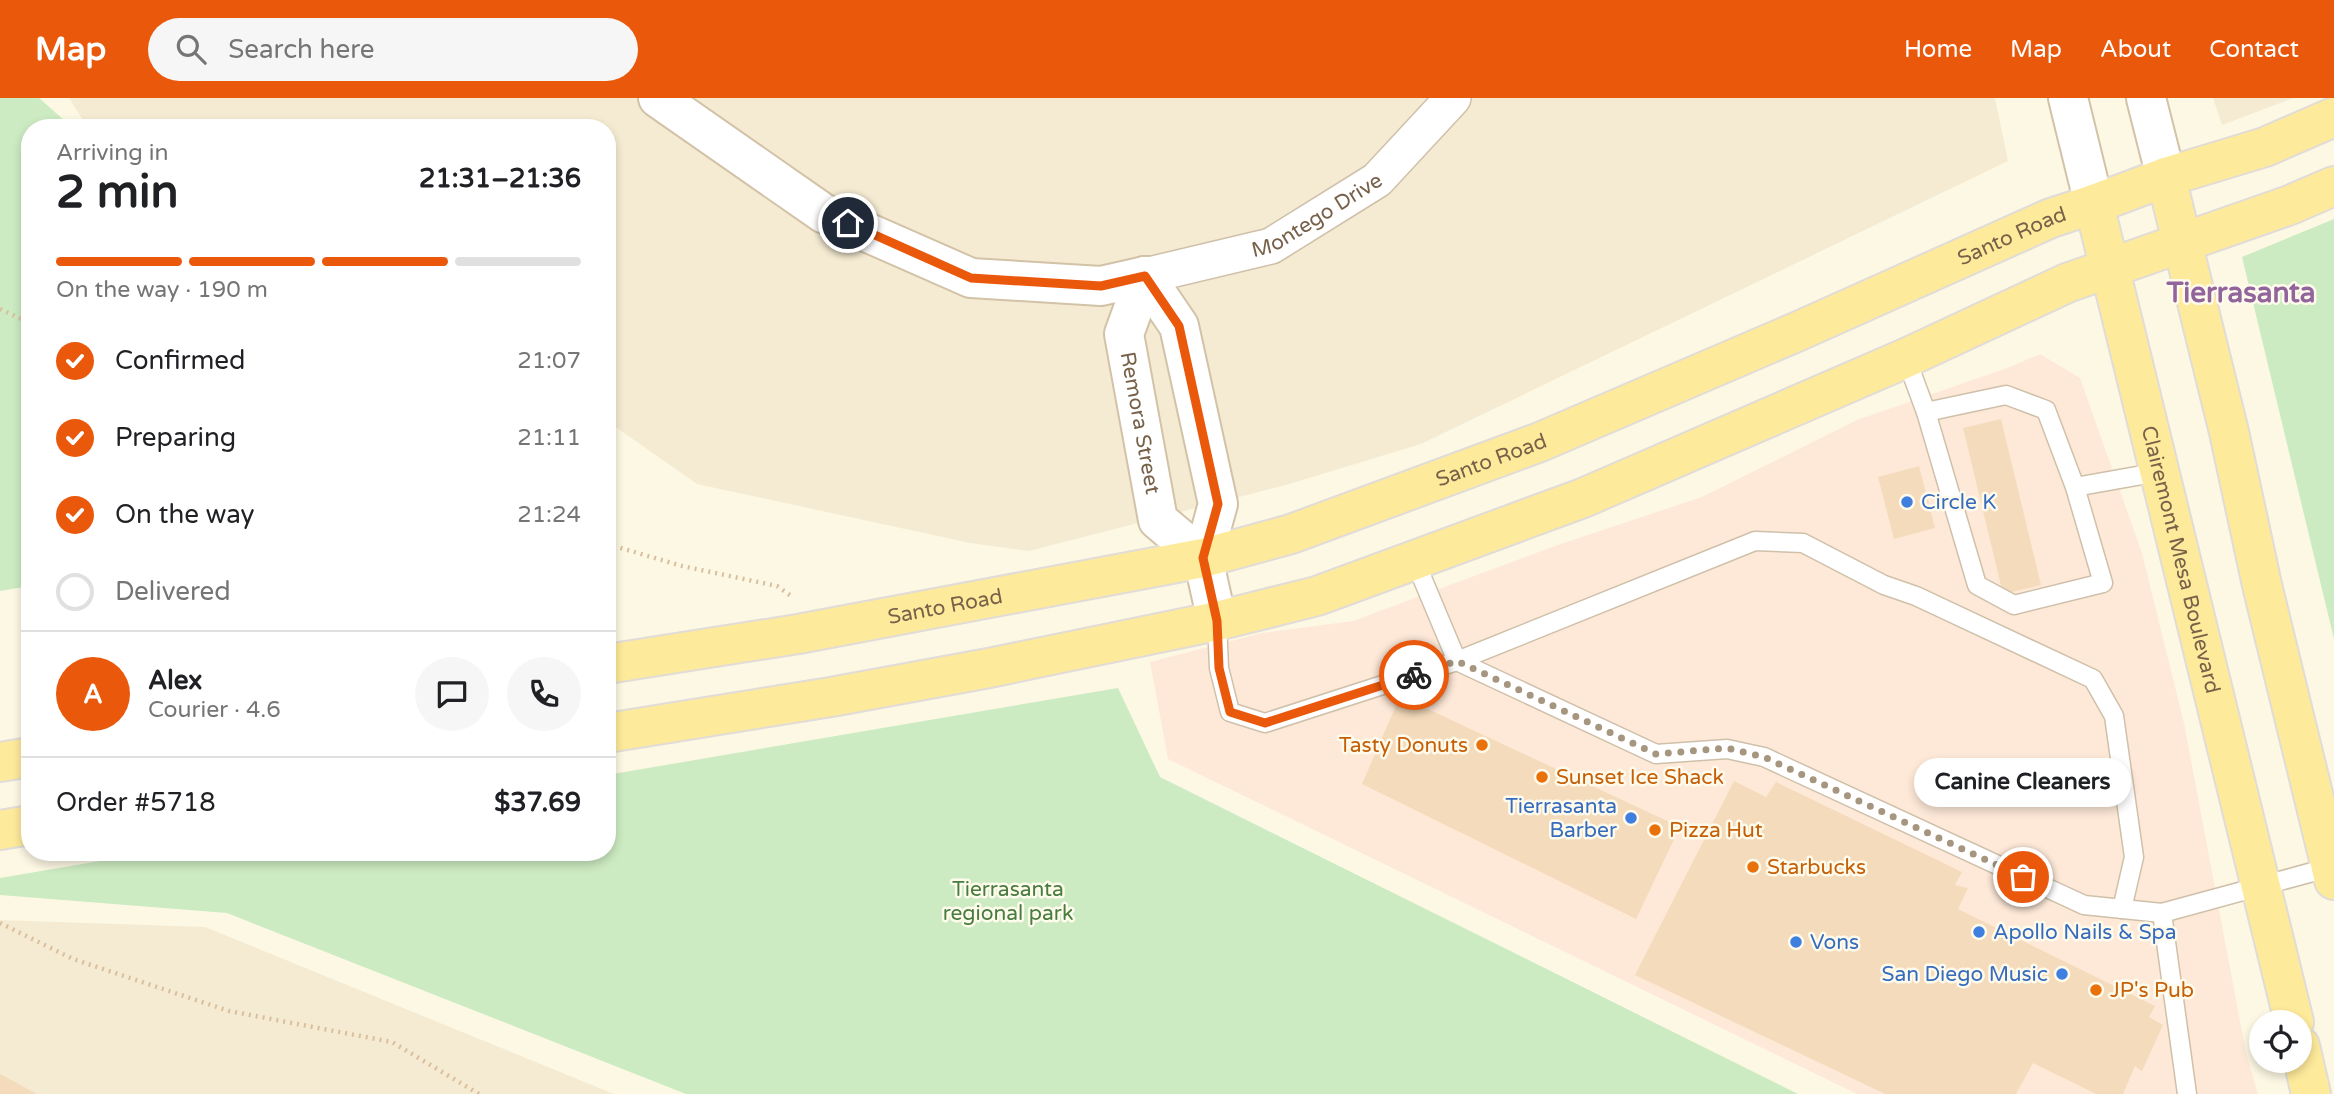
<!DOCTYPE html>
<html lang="en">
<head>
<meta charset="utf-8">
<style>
  :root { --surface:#fff; --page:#f6f6f6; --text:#202124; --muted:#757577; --line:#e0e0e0; --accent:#ea580c }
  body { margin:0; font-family:"Varela Round",sans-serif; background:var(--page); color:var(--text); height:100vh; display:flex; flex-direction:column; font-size:26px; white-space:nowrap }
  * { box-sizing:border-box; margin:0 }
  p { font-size:23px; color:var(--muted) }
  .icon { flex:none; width:38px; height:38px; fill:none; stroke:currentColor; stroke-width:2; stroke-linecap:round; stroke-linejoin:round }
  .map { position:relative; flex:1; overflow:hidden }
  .drawer { position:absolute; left:21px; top:21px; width:595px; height:742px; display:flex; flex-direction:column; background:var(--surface); border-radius:28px; box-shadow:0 4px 10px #0003 }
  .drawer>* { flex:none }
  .fabs { position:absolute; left:2249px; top:912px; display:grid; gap:14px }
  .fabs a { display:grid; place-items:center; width:63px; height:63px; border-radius:50%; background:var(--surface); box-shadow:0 4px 10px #0003; font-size:35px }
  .pin { position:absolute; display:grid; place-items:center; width:60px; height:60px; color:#fff; margin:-30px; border:4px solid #fff; border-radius:50%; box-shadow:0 2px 7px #0007 }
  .courier { position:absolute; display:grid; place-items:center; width:70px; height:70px; margin:-35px; border:5px solid #ea580c; border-radius:50%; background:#fff; color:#222; box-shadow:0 2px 9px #0007 }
  .bubble { position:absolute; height:49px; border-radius:24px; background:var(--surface); box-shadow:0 4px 10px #0003; font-size:23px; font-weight:700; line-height:49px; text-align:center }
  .head em { font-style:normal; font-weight:700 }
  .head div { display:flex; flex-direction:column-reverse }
  .head { display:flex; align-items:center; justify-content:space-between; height:119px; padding:0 35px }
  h1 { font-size:46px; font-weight:700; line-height:52px }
  .bar { display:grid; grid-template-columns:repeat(4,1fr); gap:10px 7px; align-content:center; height:84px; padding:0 35px }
  .bar i { height:9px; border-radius:5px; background:var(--line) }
  .bar .current { background:var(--accent) }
  .bar p { grid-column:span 4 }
  .line { display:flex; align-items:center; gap:18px; padding:0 35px; border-top:2px solid var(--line) }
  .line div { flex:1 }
  .round { display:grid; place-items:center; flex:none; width:74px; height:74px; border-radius:37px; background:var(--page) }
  ol { padding:0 35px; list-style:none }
  li { display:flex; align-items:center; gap:21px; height:77px }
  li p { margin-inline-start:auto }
  li .icon { padding:7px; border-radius:50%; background:var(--accent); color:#fff; stroke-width:4 }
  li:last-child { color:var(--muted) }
  li i { width:38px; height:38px; border:4px solid var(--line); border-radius:50% }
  header { display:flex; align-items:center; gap:42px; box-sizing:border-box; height:98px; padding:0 35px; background:var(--accent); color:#fff }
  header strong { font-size:33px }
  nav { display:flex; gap:38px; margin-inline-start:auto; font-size:24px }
  .search { width:490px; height:63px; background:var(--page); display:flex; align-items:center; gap:18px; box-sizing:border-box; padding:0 24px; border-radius:38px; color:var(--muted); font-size:26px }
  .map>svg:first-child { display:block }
</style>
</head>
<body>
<header>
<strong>Map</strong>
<div class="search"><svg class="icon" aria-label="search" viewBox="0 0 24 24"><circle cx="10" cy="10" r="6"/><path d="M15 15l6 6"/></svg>Search here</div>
<nav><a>Home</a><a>Map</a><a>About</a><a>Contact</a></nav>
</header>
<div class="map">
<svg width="2334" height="996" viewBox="0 0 2334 996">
  <rect width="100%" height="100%" fill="#fdf8e4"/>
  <g fill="#f5ebd2">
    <polygon points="69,0 1995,0 2008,63 1421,346 1286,387 1029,453 970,445 697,386 607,323 607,30 104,30 83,22"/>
    <polygon points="2213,0 2293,0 2222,27"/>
    <polygon points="0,822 205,829 614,996 0,996"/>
  </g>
  <polygon fill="#fee9d8" points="2040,256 2080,280 2142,455 2184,625 2246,955 2258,996 1857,996 1168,661 1150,564 1262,535 1353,523 1555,448 1702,399 1857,322 2010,269"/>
  <g fill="#ccebc2">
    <polygon points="0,0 39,0 73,30 30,30 30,488 0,493"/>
    <polygon points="2334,121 2334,541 2242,159"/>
    <polygon points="1118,590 1160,679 1798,996 686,996 227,815 0,797 0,780 153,754 607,754 607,677"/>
  </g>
  <g fill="#f4dbbb">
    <polygon points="2001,321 2041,487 2003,496 1963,330"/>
    <polygon points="1919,368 1935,430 1894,441 1878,379"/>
    <polygon points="1400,598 1680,729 1636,821 1362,686"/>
    <polygon points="1734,683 1766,699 1776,684 1962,774 1955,787 1968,790 1958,811 2155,908 2149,919 2163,927 2142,973 2135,968 2123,996 2096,996 2033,965 2016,996 1885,996 1635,877"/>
    <polygon points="0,976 37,996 0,996"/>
  </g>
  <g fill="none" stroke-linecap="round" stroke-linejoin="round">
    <defs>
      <g id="lane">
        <polyline points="1906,260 1926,314"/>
        <polygon points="2006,297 2046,312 2075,389 2103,485 2014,507 1977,487 1926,314"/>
        <polyline points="2075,389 2159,374"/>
        <polyline points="1415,463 1457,563 1656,656 1727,651 1764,659 2084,807 2162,815 2331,769"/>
        <polyline points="1217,523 1219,570 1230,614 1265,625 1457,563 1755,443 1803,445 1884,487 1916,498 2093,581 2114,618 2134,759 2122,811"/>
        <polyline points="2162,815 2187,996"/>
      </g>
      <g id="street">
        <path id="s1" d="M1145,178L1271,148L1377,82L1453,0"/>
      </g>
      <g id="secondary">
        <polyline points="658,0 823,115 971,180 1101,188 1145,178"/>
        <polyline points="2068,0 2094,106"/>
        <polyline points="2146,0 2166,79"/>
        <polyline points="1145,178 1179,228 1218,406 1203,460 1217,523"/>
        <path id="s2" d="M1145,178L1124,236L1158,422L1203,460"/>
      </g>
      <g id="primary">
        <polyline points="2166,79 2229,334 2262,487 2334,782"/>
        <path id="s3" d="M2094,106L2294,924"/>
        <path id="s4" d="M607,566L798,536L1203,460L1291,436L1540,344L1801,232L2051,120L2094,106L2166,79L2265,49L2334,19"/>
        <polyline points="607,635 831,599 989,570 1217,523 1317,498 1583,400 1906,260 2067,185 2290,107 2334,88"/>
        <polyline points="0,664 30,659"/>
        <polyline points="0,732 30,727"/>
        <polyline points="2300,948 2311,996"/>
      </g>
    </defs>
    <use href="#lane" stroke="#cfc0aa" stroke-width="21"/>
    <use href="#street" stroke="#cfc0aa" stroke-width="38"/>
    <use href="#secondary" stroke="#d2c2a7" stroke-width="42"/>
    <use href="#primary" stroke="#e1dcd7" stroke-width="42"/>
    <g stroke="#d9bf9e" stroke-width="4.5" stroke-dasharray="2 5" stroke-linecap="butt">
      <polyline points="0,211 30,225"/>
      <polyline points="607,446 682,468 777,488 794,500"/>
      <polyline points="0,825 73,861 229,913 392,944 479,996"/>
    </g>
    <use href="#lane" stroke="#fff" stroke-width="18"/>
    <use href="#street" stroke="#fff" stroke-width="35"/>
    <use href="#secondary" stroke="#fff" stroke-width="38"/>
    <use href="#primary" stroke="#feea9b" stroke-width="38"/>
  </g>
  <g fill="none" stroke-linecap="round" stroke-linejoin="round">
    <polyline stroke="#a6967f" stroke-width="7" stroke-dasharray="0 12.6" points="1414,577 1457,563 1656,656 1727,650 1764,659 2023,779"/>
    <polyline stroke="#ea580c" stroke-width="9" points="848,125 971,180 1101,188 1145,178 1179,228 1218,406 1203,460 1217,523 1219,570 1230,614 1265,625 1414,577"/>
  </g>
  <g fill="#3f7fe0" stroke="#fffbec" stroke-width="2.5">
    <circle cx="1907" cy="404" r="7"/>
    <circle cx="1631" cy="720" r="7"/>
    <circle cx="1979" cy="834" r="7"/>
    <circle cx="1796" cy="844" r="7"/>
    <circle cx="2062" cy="876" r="7"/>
  </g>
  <g fill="#e8710a" stroke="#fffbec" stroke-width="2.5">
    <circle cx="1482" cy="647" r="7"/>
    <circle cx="1542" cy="679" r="7"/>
    <circle cx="1655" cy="732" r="7"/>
    <circle cx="1753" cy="769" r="7"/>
    <circle cx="2096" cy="892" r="7"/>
  </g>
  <g text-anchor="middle" stroke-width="5" stroke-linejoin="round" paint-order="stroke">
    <g font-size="21" fill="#776149" stroke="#fffbec">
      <text dy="7" stroke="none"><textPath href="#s1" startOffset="184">Montego Drive</textPath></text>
      <text dy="7" stroke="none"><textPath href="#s4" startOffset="1477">Santo Road</textPath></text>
      <text dy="7" stroke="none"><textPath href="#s2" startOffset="152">Remora Street</textPath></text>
      <text dy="7" stroke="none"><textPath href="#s4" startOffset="910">Santo Road</textPath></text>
      <text dy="7" stroke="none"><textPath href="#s3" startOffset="366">Clairemont Mesa Boulevard</textPath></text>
      <text dy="7" stroke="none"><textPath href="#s4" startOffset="343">Santo Road</textPath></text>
    </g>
    <g font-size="21" fill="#366cbe" stroke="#fffbec" text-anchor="start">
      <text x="1921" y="411">Circle K</text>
      <text x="1617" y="715" text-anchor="end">Tierrasanta<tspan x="1617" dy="24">Barber</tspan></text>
      <text x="1993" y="841">Apollo Nails &amp; Spa</text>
      <text x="1810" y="851">Vons</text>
      <text x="2048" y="883" text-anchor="end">San Diego Music</text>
    </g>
    <g font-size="21" fill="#c56008" stroke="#fffbec" text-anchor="start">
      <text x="1468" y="654" text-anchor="end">Tasty Donuts</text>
      <text x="1556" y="686">Sunset Ice Shack</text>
      <text x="1669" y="739">Pizza Hut</text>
      <text x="1767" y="776">Starbucks</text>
      <text x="2110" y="899">JP's Pub</text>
    </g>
    <g font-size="21" fill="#487d40" stroke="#fffbec">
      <text x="1008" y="798">Tierrasanta<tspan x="1008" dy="24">regional park</tspan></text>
    </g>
    <g font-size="28" font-weight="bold" fill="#91649b" stroke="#fffbec">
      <text x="2241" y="204">Tierrasanta</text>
    </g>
  </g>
</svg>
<div class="fabs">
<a><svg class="icon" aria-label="locate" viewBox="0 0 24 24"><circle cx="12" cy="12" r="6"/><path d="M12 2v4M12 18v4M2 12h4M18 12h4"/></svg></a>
</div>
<div class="pin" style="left:2023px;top:779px;background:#ea580c"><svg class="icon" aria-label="bag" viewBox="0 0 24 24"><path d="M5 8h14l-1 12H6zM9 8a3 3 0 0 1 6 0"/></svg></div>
<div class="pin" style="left:848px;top:125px;background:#1f2937"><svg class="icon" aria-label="home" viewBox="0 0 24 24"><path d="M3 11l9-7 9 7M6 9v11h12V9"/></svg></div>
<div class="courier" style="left:1414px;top:577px"><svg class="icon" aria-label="bike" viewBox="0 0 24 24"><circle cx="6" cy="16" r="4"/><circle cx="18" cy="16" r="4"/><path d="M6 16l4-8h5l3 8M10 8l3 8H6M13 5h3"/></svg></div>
<div class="bubble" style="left:1914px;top:660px;width:217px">Canine Cleaners</div>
<section class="drawer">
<div class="head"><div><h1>2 min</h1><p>Arriving in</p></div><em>21:31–21:36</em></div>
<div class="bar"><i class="current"></i><i class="current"></i><i class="current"></i><i></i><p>On the way · 190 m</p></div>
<ol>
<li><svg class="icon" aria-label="check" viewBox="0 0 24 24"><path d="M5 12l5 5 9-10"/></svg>Confirmed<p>21:07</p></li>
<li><svg class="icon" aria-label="check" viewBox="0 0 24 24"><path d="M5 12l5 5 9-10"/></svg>Preparing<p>21:11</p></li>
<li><svg class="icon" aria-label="check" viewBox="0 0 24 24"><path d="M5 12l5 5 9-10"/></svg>On the way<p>21:24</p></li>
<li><i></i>Delivered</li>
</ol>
<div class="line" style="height:126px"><b class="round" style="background:var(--accent);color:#fff">A</b><div><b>Alex</b><p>Courier · 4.6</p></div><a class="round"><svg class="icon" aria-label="chat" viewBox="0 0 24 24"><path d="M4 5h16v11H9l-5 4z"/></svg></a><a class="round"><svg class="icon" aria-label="phone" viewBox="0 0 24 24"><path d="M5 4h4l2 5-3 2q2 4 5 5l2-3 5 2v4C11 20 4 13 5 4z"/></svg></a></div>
<div class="line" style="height:91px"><div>Order #5718</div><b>$37.69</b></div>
</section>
</div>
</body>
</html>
